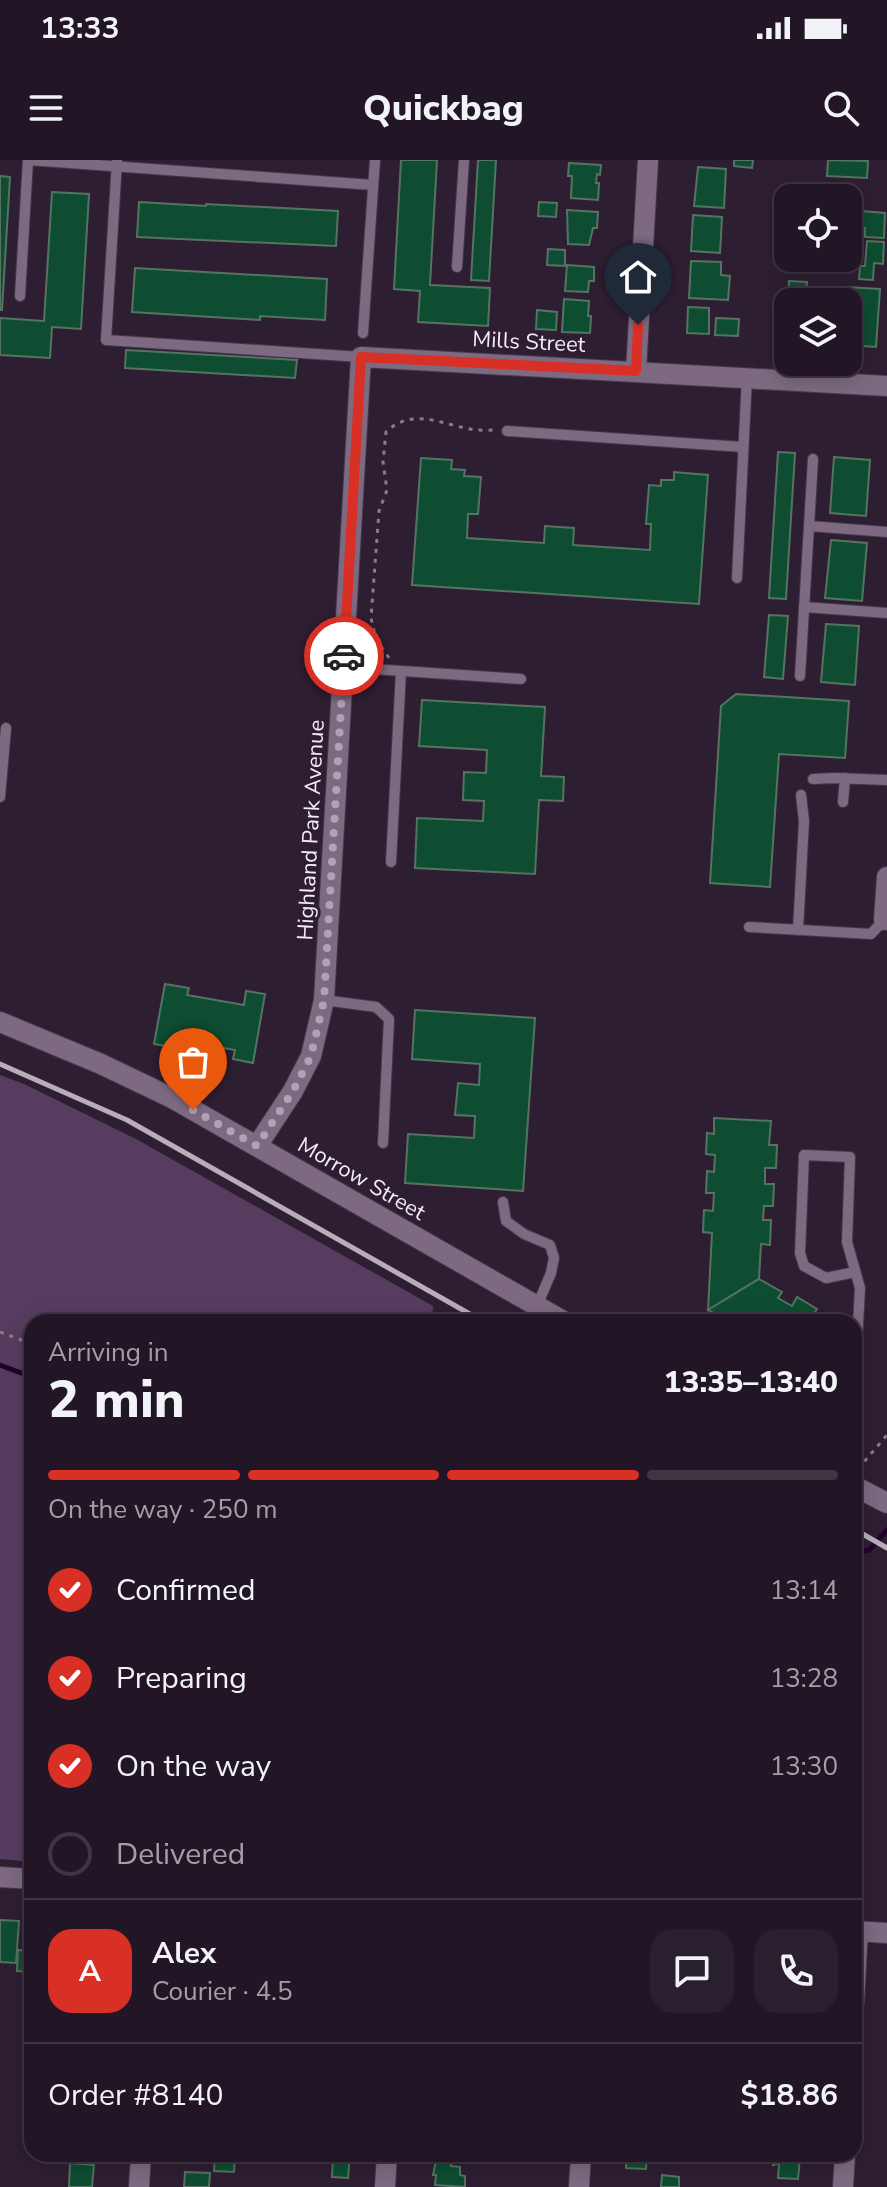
<!DOCTYPE html>
<html lang="en">
<head>
<meta charset="utf-8">
<style>
  :root { --surface:#221626; --page:#2a1f2e; --text:#f1f3f6; --muted:#a29fa7; --line:#3f3543; --accent:#d93025 }
  body { margin:0; font-family:"Nunito Sans",sans-serif; background:var(--page); color:var(--text); height:100vh; display:flex; flex-direction:column; font-size:30px; white-space:nowrap }
  * { box-sizing:border-box; margin:0 }
  p { font-size:26px; color:var(--muted) }
  .icon { flex:none; width:44px; height:44px; fill:none; stroke:currentColor; stroke-width:2; stroke-linecap:round; stroke-linejoin:round }
  .map { position:relative; flex:1; overflow:hidden }
  .drawer { position:absolute; left:24px; top:1154px; width:838px; height:848px; display:flex; flex-direction:column; background:var(--surface); border-radius:24px; box-shadow:0 4px 20px #0003,0 0 0 2px var(--line) }
  .drawer>* { flex:none }
  .fabs { position:absolute; left:774px; top:24px; display:grid; gap:16px }
  .fabs a { display:grid; place-items:center; width:88px; height:88px; border-radius:16px; background:var(--surface); box-shadow:0 4px 20px #0003,0 0 0 2px var(--line); font-size:40px }
  .pin { position:absolute; display:grid; place-items:center; width:68px; height:68px; color:#fff; margin:-82px -34px; border-radius:50% 50% 50% 0; rotate:-45deg; box-shadow:0 0 8px #0007 }
  .pin .icon { rotate:45deg }
  .courier { position:absolute; display:grid; place-items:center; width:80px; height:80px; margin:-40px; border:6px solid #d93025; border-radius:50%; background:#fff; color:#222; box-shadow:0 2px 10px #0007 }
  .summary em { font-style:normal; font-weight:800 }
  .summary div { display:flex; flex-direction:column-reverse }
  .summary { display:flex; align-items:center; justify-content:space-between; height:136px; padding:0 24px }
  h1 { font-size:52px; font-weight:800; line-height:60px }
  .bar { display:grid; grid-template-columns:repeat(4,1fr); gap:12px 8px; align-content:center; height:96px; padding:0 24px }
  .bar i { height:10px; border-radius:6px; background:var(--line) }
  .bar .current { background:var(--accent) }
  .bar p { grid-column:span 4 }
  .line { display:flex; align-items:center; gap:20px; padding:0 24px; border-top:2px solid var(--line) }
  .line div { flex:1 }
  .round { display:grid; place-items:center; flex:none; width:84px; height:84px; border-radius:24px; background:var(--page) }
  ol { padding:0 24px; list-style:none }
  li { display:flex; align-items:center; gap:24px; height:88px }
  li p { margin-inline-start:auto }
  li .icon { padding:8px; border-radius:50%; background:var(--accent); color:#fff; stroke-width:4 }
  li:last-child { color:var(--muted) }
  li i { width:44px; height:44px; border:4px solid var(--line); border-radius:50% }
  .status { display:flex; justify-content:space-between; align-items:center; height:56px; padding:0 40px; background:var(--surface); direction:ltr }
  .status svg { height:22px; fill:currentColor }
  header { display:flex; justify-content:space-between; align-items:center; height:104px; padding:0 24px; background:var(--surface); font-size:36px; font-weight:800 }
  .map>svg:first-child { display:block }
</style>
</head>
<body>
<div class="status"><b>13:33</b><svg viewBox="0 0 49 12"><path d="M0 12V9h3v3zM5 12V6h3v6zM10 12V3h3v9zM15 12V0h3v12zM26 1h20v11H26zM47 4h2v5h-2z"/></svg></div>
<header><svg class="icon" aria-label="menu" viewBox="0 0 24 24"><path d="M4 6h16M4 12h16M4 18h16"/></svg>Quickbag<svg class="icon" aria-label="search" viewBox="0 0 24 24"><circle cx="10" cy="10" r="6"/><path d="M15 15l6 6"/></svg></header>
<div class="map">
<svg width="887" height="2027" viewBox="0 0 887 2027">
  <rect width="100%" height="100%" fill="#2e1e32"/>
  <polygon fill="#573c5f" points="0,915 24,924 136,979 433,1146 432,1162 32,1162 32,1702 0,1699"/>
  <g fill="none" stroke-linecap="round" stroke-linejoin="round">
    <g stroke="#22002c" stroke-width="5">
      <polyline points="0,1205 32,1217"/>
      <polyline points="854,1392 869,1390 887,1370"/>
    </g>
  </g>
  <g fill="#0e4d32" stroke="#557362" stroke-width="2">
    <polygon points="401,0 437,0 430,125 490,128 488,166 418,162 420,131 394,129"/>
    <polygon points="478,0 496,0 489,121 471,120"/>
    <polygon points="734,0 753,0 752,8 734,6"/>
    <polygon points="828,0 868,1 867,18 827,16"/>
    <polygon points="569,3 601,5 600,15 597,14 596,23 599,23 598,40 571,38 572,16 568,16"/>
    <polygon points="698,7 726,9 724,48 694,46"/>
    <polygon points="0,16 10,17 2,150 0,150"/>
    <polygon points="831,23 846,24 846,36 830,34"/>
    <polygon points="52,32 89,34 81,169 52,167 50,198 0,195 0,158 44,161"/>
    <polygon points="848,39 862,40 862,51 885,53 884,78 865,77 865,68 848,66"/>
    <polygon points="139,42 206,46 206,44 338,51 336,86 137,77"/>
    <polygon points="539,42 557,43 556,57 538,56"/>
    <polygon points="567,50 598,52 597,68 593,68 589,85 568,84"/>
    <polygon points="693,55 722,57 720,93 691,91"/>
    <polygon points="867,81 884,82 883,104 874,103 873,120 859,119 860,106 865,106"/>
    <polygon points="548,89 565,90 565,106 547,105"/>
    <polygon points="691,101 721,102 721,115 730,116 728,140 689,138"/>
    <polygon points="567,105 594,107 594,121 589,121 588,132 565,131"/>
    <polygon points="135,108 327,119 325,160 260,156 260,160 132,152"/>
    <polygon points="789,121 807,122 805,142 788,142"/>
    <polygon points="845,127 880,129 876,187 848,185 848,142 844,142"/>
    <polygon points="564,139 589,141 588,156 591,156 590,173 562,172"/>
    <polygon points="688,147 709,148 709,174 687,173"/>
    <polygon points="537,150 557,152 556,170 536,169"/>
    <polygon points="716,158 739,159 738,176 715,175"/>
    <polygon points="126,190 297,200 295,218 125,208"/>
    <polygon points="778,292 795,293 786,439 769,438"/>
    <polygon points="834,297 870,300 866,356 830,353"/>
    <polygon points="421,298 452,300 451,309 465,310 464,316 481,317 478,354 468,354 467,378 544,383 545,366 574,368 573,385 650,390 651,364 646,364 649,325 661,326 661,320 674,320 674,312 708,315 699,444 412,425"/>
    <polygon points="831,380 867,383 862,441 825,438"/>
    <polygon points="769,455 788,456 783,519 764,517"/>
    <polygon points="826,464 859,466 855,525 821,522"/>
    <polygon points="736,534 849,541 845,598 779,594 770,727 710,723 721,546"/>
    <polygon points="422,540 545,547 541,616 564,617 563,641 539,640 535,714 415,708 417,658 483,661 484,641 463,640 464,612 486,613 487,590 419,586"/>
    <polygon points="165,824 189,828 187,835 244,845 246,831 265,834 253,903 233,899 235,890 177,880 176,888 154,884"/>
    <polygon points="415,850 535,858 523,1031 405,1023 408,974 474,978 475,956 455,955 458,923 479,925 480,904 412,899"/>
    <polygon points="714,958 771,961 769,985 777,985 776,1008 765,1008 765,1024 774,1024 773,1046 764,1046 763,1060 771,1060 770,1085 761,1084 759,1119 708,1150 712,1073 703,1072 704,1050 713,1051 714,1033 706,1033 707,1011 714,1012 715,995 706,994 707,973 714,974"/>
    <polygon points="759,1119 782,1132 778,1138 792,1146 797,1137 817,1149 813,1155 825,1162 730,1162 708,1150"/>
    <polygon points="0,1760 19,1761 16,1803 0,1802"/>
    <polygon points="18,1790 32,1791 32,1812 17,1811"/>
    <polygon points="37,1994 57,1994 56,2000 36,1999"/>
    <polygon points="215,1994 235,1995 234,2012 214,2011"/>
    <polygon points="333,1994 350,1995 348,2018 332,2017"/>
    <polygon points="521,1994 543,1994 542,2003 520,2002"/>
    <polygon points="626,1994 647,1994 646,2009 626,2008"/>
    <polygon points="761,1994 783,1994 783,1996 800,1998 798,2019 778,2018 779,2003 773,2005 773,2001 761,2001"/>
    <polygon points="436,2000 451,2001 451,2006 460,2007 460,2015 465,2016 465,2027 435,2025 436,2015 433,2015"/>
    <polygon points="70,2003 94,2005 92,2027 69,2027"/>
    <polygon points="185,2012 210,2013 209,2027 184,2027"/>
    <polygon points="662,2015 679,2017 679,2027 661,2027"/>
  </g>
  <g fill="none" stroke-linecap="round" stroke-linejoin="round">
    <defs>
      <g id="lane">
        <polyline points="117,1 106,180 361,197"/>
        <polyline points="457,107 464,0"/>
        <polyline points="20,136 28,0 373,25"/>
        <polyline points="363,173 375,0"/>
        <polyline points="507,271 743,287"/>
        <polyline points="809,366 887,372"/>
        <polyline points="737,418 747,217"/>
        <polyline points="804,447 887,453"/>
        <polyline points="343,507 521,519"/>
        <polyline points="800,516 813,299"/>
        <polyline points="813,619 834,618 887,620"/>
        <polyline points="0,637 6,568"/>
        <polyline points="843,642 845,618"/>
        <polyline points="391,702 401,511"/>
        <polyline points="749,767 871,774 884,760"/>
        <polyline points="798,770 804,661 801,635"/>
        <polyline points="324,840 376,847 389,859 383,983"/>
        <polyline points="503,1042 506,1061 524,1074 550,1085 554,1098 551,1113 537,1146"/>
        <polyline points="854,1239 860,1128 847,1082 850,997 804,995 800,1093 804,1106 826,1118 855,1112"/>
      </g>
      <g id="street">
        <polyline points="636,211 648,0"/>
        <polyline points="887,717 884,760 887,760"/>
        <polyline points="0,862 101,904 172,938 565,1162"/>
        <polyline points="257,986 293,931 311,896 324,840 361,197 887,226"/>
        <polyline points="854,1326 887,1343"/>
        <polyline points="0,1717 32,1719"/>
        <polyline points="854,1771 887,1773"/>
        <polyline points="854,1842 858,1771"/>
        <polyline points="139,2027 141,1994"/>
        <polyline points="385,2027 387,1994"/>
        <polyline points="579,2027 581,1994"/>
        <polyline points="843,2027 845,1994"/>
      </g>
    </defs>
    <use href="#lane" stroke="#46394b" stroke-width="12"/>
    <use href="#street" stroke="#46394b" stroke-width="22"/>
    <g stroke="#897c8c" stroke-width="3" stroke-dasharray="4 6" stroke-linecap="butt">
      <path d="M389,498L376,479L371,458L379,351L387,330L383,302L386,272C412,247 441,264 470,269C479,271 488,270 496,270"/>
      <polyline points="0,1172 32,1184"/>
      <polyline points="858,1309 887,1275"/>
    </g>
    <use href="#lane" stroke="#7d6a82" stroke-width="10"/>
    <use href="#street" stroke="#7d6a82" stroke-width="20"/>
    <g stroke="#b9adbc" stroke-width="5">
      <polyline points="0,904 127,960 484,1162"/>
      <polyline points="854,1369 887,1388"/>
    </g>
  </g>
  <g fill="none" stroke-linecap="round" stroke-linejoin="round">
    <polyline stroke="#afa3b3" stroke-width="8" stroke-dasharray="0 14.4" points="193,950 257,986 293,931 311,896 324,840 344,496"/>
    <polyline stroke="#d93025" stroke-width="10" points="344,496 361,197 636,211 638,165"/>
  </g>
  <g text-anchor="middle" stroke-width="6" stroke-linejoin="round" paint-order="stroke">
    <g font-size="22" fill="#f5ebf8" stroke="#2e1e32">
      <text transform="translate(529 181) rotate(3)" y="8">Mills Street</text>
      <text transform="translate(310 670) rotate(-87)" y="8">Highland Park Avenue</text>
      <text transform="translate(362 1018) rotate(30)" y="8">Morrow Street</text>
    </g>
  </g>
</svg>
<div class="fabs">
<a><svg class="icon" aria-label="locate" viewBox="0 0 24 24"><circle cx="12" cy="12" r="6"/><path d="M12 2v4M12 18v4M2 12h4M18 12h4"/></svg></a>
<a><svg class="icon" aria-label="layers" viewBox="0 0 24 24"><path d="M12 4l9 5-9 5-9-5zM3 14l9 5 9-5"/></svg></a>
</div>
<div class="pin" style="left:193px;top:950px;background:#ea580c"><svg class="icon" aria-label="bag" viewBox="0 0 24 24"><path d="M5 8h14l-1 12H6zM9 8a3 3 0 0 1 6 0"/></svg></div>
<div class="pin" style="left:638px;top:165px;background:#1f2937"><svg class="icon" aria-label="home" viewBox="0 0 24 24"><path d="M3 11l9-7 9 7M6 9v11h12V9"/></svg></div>
<div class="courier" style="left:344px;top:496px"><svg class="icon" aria-label="car" viewBox="0 0 24 24"><path d="M5 17H2v-5l4-1 3-4h7l3 4 3 1v5h-3M9 17h6M6 11h13"/><circle cx="7" cy="17" r="2"/><circle cx="17" cy="17" r="2"/></svg></div>
<section class="drawer">
<div class="summary"><div><h1>2 min</h1><p>Arriving in</p></div><em>13:35–13:40</em></div>
<div class="bar"><i class="current"></i><i class="current"></i><i class="current"></i><i></i><p>On the way · 250 m</p></div>
<ol>
<li><svg class="icon" aria-label="check" viewBox="0 0 24 24"><path d="M5 12l5 5 9-10"/></svg>Confirmed<p>13:14</p></li>
<li><svg class="icon" aria-label="check" viewBox="0 0 24 24"><path d="M5 12l5 5 9-10"/></svg>Preparing<p>13:28</p></li>
<li><svg class="icon" aria-label="check" viewBox="0 0 24 24"><path d="M5 12l5 5 9-10"/></svg>On the way<p>13:30</p></li>
<li><i></i>Delivered</li>
</ol>
<div class="line" style="height:144px"><b class="round" style="background:var(--accent);color:#fff">A</b><div><b>Alex</b><p>Courier · 4.5</p></div><a class="round"><svg class="icon" aria-label="chat" viewBox="0 0 24 24"><path d="M4 5h16v11H9l-5 4z"/></svg></a><a class="round"><svg class="icon" aria-label="phone" viewBox="0 0 24 24"><path d="M5 4h4l2 5-3 2q2 4 5 5l2-3 5 2v4C11 20 4 13 5 4z"/></svg></a></div>
<div class="line" style="height:104px"><div>Order #8140</div><b>$18.86</b></div>
</section>
</div>
</body>
</html>
